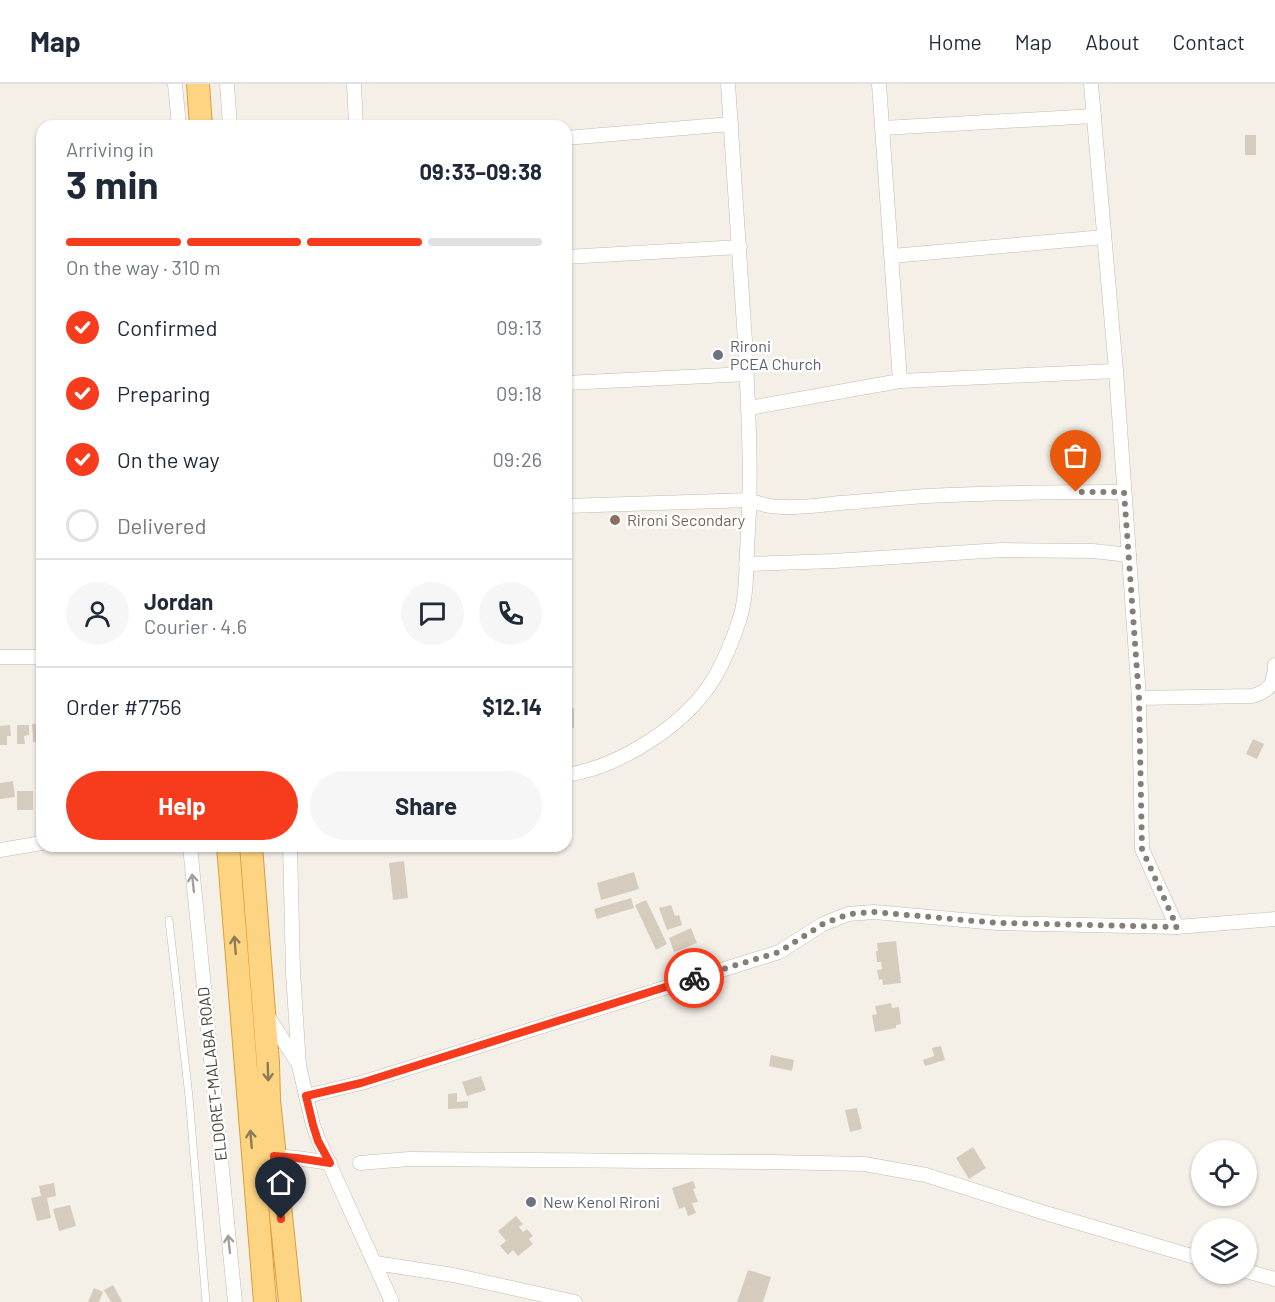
<!DOCTYPE html>
<html lang="en">
<head>
<meta charset="utf-8">
<style>
  :root { --surface:#fff; --page:#f6f6f7; --text:#1f2937; --muted:#747a83; --line:#e0e1e3; --accent:#f73b1d }
  body { margin:0; font-family:Barlow,sans-serif; background:var(--page); color:var(--text); height:100vh; display:flex; flex-direction:column; font-size:22px; white-space:nowrap }
  * { box-sizing:border-box; margin:0 }
  p { font-size:20px; color:var(--muted) }
  .icon { flex:none; width:33px; height:33px; fill:none; stroke:currentColor; stroke-width:2; stroke-linecap:round; stroke-linejoin:round }
  .map { position:relative; flex:1; overflow:hidden }
  .side { position:absolute; left:36px; top:36px; width:536px; height:732px; display:flex; flex-direction:column; background:var(--surface); border-radius:18px; box-shadow:0 2px 4px #0004 }
  .side>* { flex:none }
  .buttons { position:absolute; left:1191px; top:1056px; display:grid; gap:12px }
  .buttons a { display:grid; place-items:center; width:66px; height:66px; border-radius:50%; background:var(--surface); box-shadow:0 2px 4px #0004; font-size:30px }
  .pin { position:absolute; display:grid; place-items:center; width:51px; height:51px; color:#fff; margin:-62px -26px; border-radius:50% 50% 50% 0; rotate:-45deg; box-shadow:0 0 6px #0007 }
  .pin .icon { rotate:45deg }
  .courier { position:absolute; display:grid; place-items:center; width:60px; height:60px; margin:-30px; border:4px solid #f73b1d; border-radius:50%; background:#fff; color:#222; box-shadow:0 2px 8px #0007 }
  .summary em { font-style:normal; font-weight:700 }
  .summary div { display:flex; flex-direction:column-reverse }
  .summary { display:flex; align-items:center; justify-content:space-between; height:102px; padding:0 30px }
  h1 { font-size:39px; font-weight:700; line-height:45px }
  .bar { display:grid; grid-template-columns:repeat(4,1fr); gap:9px 6px; align-content:center; height:72px; padding:0 30px }
  .bar i { height:8px; border-radius:4px; background:var(--line) }
  .bar .current { background:var(--accent) }
  .bar p { grid-column:span 4 }
  .line { display:flex; align-items:center; gap:15px; padding:0 30px; border-top:2px solid var(--line) }
  .line div { flex:1 }
  .round { display:grid; place-items:center; flex:none; width:63px; height:63px; border-radius:32px; background:var(--page) }
  ol { padding:0 30px; list-style:none }
  li { display:flex; align-items:center; gap:18px; height:66px }
  li p { margin-inline-start:auto }
  li .icon { padding:6px; border-radius:50%; background:var(--accent); color:#fff; stroke-width:4 }
  li:last-child { color:var(--muted) }
  li i { width:33px; height:33px; border:3px solid var(--line); border-radius:50% }
  .primary-button { display:flex; gap:12px; margin-top:auto; padding:12px 30px }
  .primary-button a { flex:1; height:69px; border-radius:36px; background:var(--accent); color:#fff; font-size:24px; font-weight:700; line-height:69px; text-align:center }
  .primary-button a+a { background:var(--page); color:var(--text) }
  header { display:flex; align-items:center; gap:36px; box-sizing:border-box; height:84px; padding:0 30px; background:var(--surface); border-bottom:2px solid var(--line) }
  header strong { font-size:28px }
  nav { display:flex; gap:33px; margin-inline-start:auto; font-size:21px }
  .map>svg:first-child { display:block }
</style>
</head>
<body>
<header>
<strong>Map</strong>
<nav><a>Home</a><a>Map</a><a>About</a><a>Contact</a></nav>
</header>
<div class="map">
<svg width="1275" height="1218" viewBox="0 0 1275 1218">
  <rect width="100%" height="100%" fill="#f4f0e8"/>
  <g fill="#d5ccbe">
    <rect x="1245" y="51" width="11" height="20"/>
    <rect x="566" y="624" width="8" height="20"/>
    <polygon points="42,639 42,658 33,658 32,640"/>
    <polygon points="10,641 11,652 7,652 7,661 0,661 0,642"/>
    <polygon points="17,641 29,641 29,651 24,652 25,660 17,660"/>
    <polygon points="1253,655 1264,660 1257,675 1246,670"/>
    <polygon points="13,697 15,713 0,715 0,699"/>
    <rect x="17" y="707" width="16" height="19"/>
    <polygon points="404,777 408,814 393,816 389,779"/>
    <polygon points="634,788 639,805 601,816 597,799"/>
    <polygon points="631,814 634,824 597,835 594,825"/>
    <polygon points="646,816 667,860 656,866 635,821"/>
    <polygon points="671,821 675,832 679,831 682,841 667,846 659,824"/>
    <polygon points="691,844 697,859 674,868 669,854"/>
    <polygon points="896,857 901,899 883,901 882,895 879,896 877,886 882,885 881,878 877,878 876,867 878,867 877,859"/>
    <polygon points="891,919 892,924 899,923 901,940 896,941 896,944 875,948 872,931 877,930 875,922"/>
    <polygon points="941,962 945,976 925,982 923,976 934,972 932,964"/>
    <polygon points="771,971 794,976 792,987 769,982"/>
    <polygon points="481,992 486,1006 467,1012 462,998"/>
    <polygon points="457,1009 457,1018 468,1017 468,1024 448,1025 448,1010"/>
    <polygon points="857,1024 862,1045 850,1048 845,1026"/>
    <polygon points="973,1063 986,1084 969,1095 956,1074"/>
    <polygon points="693,1097 696,1104 693,1105 698,1118 692,1119 696,1129 688,1132 685,1123 679,1125 672,1104"/>
    <polygon points="54,1099 56,1112 47,1114 51,1134 37,1137 31,1114 41,1112 39,1102"/>
    <polygon points="70,1121 76,1142 59,1147 53,1125"/>
    <polygon points="516,1132 523,1140 519,1143 523,1148 527,1145 533,1152 529,1155 533,1160 518,1172 513,1166 508,1171 500,1162 506,1157 498,1147"/>
    <polygon points="748,1186 771,1193 763,1218 737,1218"/>
    <polygon points="113,1201 122,1217 121,1218 111,1218 104,1206"/>
    <polygon points="94,1204 103,1208 99,1218 88,1218"/>
  </g>
  <g fill="none" stroke-linecap="round" stroke-linejoin="round">
    <defs>
      <polyline id="service" points="169,836 189,1013 206,1218"/>
      <g id="minor">
        <polyline points="175,0 179,42"/>
        <polyline points="227,0 230,42"/>
        <polyline points="354,0 356,42"/>
        <polyline points="1091,0 1116,287 1139,614 1142,765 1177,843"/>
        <polyline points="883,44 1094,32"/>
        <polyline points="566,54 731,40"/>
        <polyline points="892,172 1104,153"/>
        <polyline points="566,173 740,163"/>
        <polyline points="900,297 1116,287"/>
        <polyline points="566,299 747,290"/>
        <polyline points="749,324 900,297 879,0"/>
        <path d="M566,422L750,416C775,428 813,422 840,419C869,417 898,414 927,412C993,409 1058,408 1124,408"/>
        <polyline points="746,480 834,477 1001,466 1093,467 1129,471"/>
        <polyline points="0,573 42,573"/>
        <path d="M1139,614L1252,612C1270,607 1274,600 1275,581"/>
        <path d="M566,691C620,683 688,640 716,591C725,575 733,555 739,537C748,512 746,474 748,447C752,384 748,321 745,257C740,172 734,86 728,0"/>
        <polyline points="190,762 235,1218"/>
        <polyline points="290,762 293,888 299,982 313,1041 319,1057 392,1218"/>
        <polyline points="0,766 42,759"/>
        <polyline points="267,931 297,978"/>
        <polyline points="306,1012 361,999 779,868 823,840 848,830 874,828 997,839 1177,843 1275,835"/>
        <polyline points="275,1072 297,1074 330,1079"/>
        <polyline points="360,1079 409,1075 772,1078 864,1080 926,1091 1042,1128 1202,1175"/>
        <polyline points="375,1179 453,1191 575,1218"/>
        <polyline points="1246,1187 1275,1195"/>
      </g>
      <g id="trunk">
        <polyline points="198,0 201,42"/>
        <polyline points="228,762 265,1218"/>
        <polyline points="251,762 268,979 269,1016 290,1218"/>
      </g>
    </defs>
    <use href="#service" stroke="#c2bbae" stroke-width="8"/>
    <use href="#minor" stroke="#c2bbae" stroke-width="15"/>
    <use href="#trunk" stroke="#db9e3b" stroke-width="24"/>
    <use href="#service" stroke="#fff" stroke-width="7"/>
    <use href="#minor" stroke="#fff" stroke-width="14"/>
    <use href="#trunk" stroke="#fcd482" stroke-width="22"/>
  </g>
  <defs><path id="oneway-shaft" d="M-6 0H5M1.5-3L5.5 0L1.5 3" fill="none" stroke-width="1.6" stroke-linecap="round" stroke-linejoin="round" transform="scale(1.5)"/></defs>
  <g stroke="#a3a09b">
    <use href="#oneway-shaft" transform="translate(193 799) rotate(-96)"/>
    <use href="#oneway-shaft" transform="translate(229 1160) rotate(-96)"/>
  </g>
  <g stroke="#8f7c55">
    <use href="#oneway-shaft" transform="translate(235 861) rotate(-95)"/>
    <use href="#oneway-shaft" transform="translate(268 988) rotate(88)"/>
    <use href="#oneway-shaft" transform="translate(251 1055) rotate(-95)"/>
  </g>
  <g fill="none" stroke-linecap="round" stroke-linejoin="round">
    <polyline stroke="#847e75" stroke-width="6" stroke-dasharray="0 10.8" points="694,894 779,868 823,840 849,830 874,828 998,839 1177,843 1142,765 1139,614 1124,408 1076,408"/>
    <polyline stroke="#f73b1d" stroke-width="8" points="281,1135 274,1072 297,1074 330,1079 318,1057 313,1041 306,1012 361,999 694,894"/>
  </g>
  <g fill="#6b7280" stroke="#fff" stroke-width="2">
    <circle cx="718" cy="271" r="6"/>
    <circle cx="531" cy="1118" r="6"/>
  </g>
  <circle fill="#8d6e63" stroke="#fff" stroke-width="2" cx="615" cy="436" r="6"/>
  <g text-anchor="middle" stroke-width="5" stroke-linejoin="round" paint-order="stroke">
    <g font-size="16" fill="#5b616d" stroke="#fff" text-anchor="start">
      <text x="730" y="268">Rironi<tspan x="730" dy="18">PCEA Church</tspan></text>
      <text x="543" y="1124">New Kenol Rironi</text>
    </g>
    <g font-size="16" fill="#785e54" stroke="#fff" text-anchor="start">
      <text x="627" y="442">Rironi Secondary</text>
    </g>
    <g font-size="16" fill="#474137" stroke="#fff">
      <text transform="translate(212 990) rotate(-96)" y="6">ELDORET-MALABA ROAD</text>
    </g>
  </g>
</svg>
<div class="buttons">
<a><svg class="icon" aria-label="locate" viewBox="0 0 24 24"><circle cx="12" cy="12" r="6"/><path d="M12 2v4M12 18v4M2 12h4M18 12h4"/></svg></a>
<a><svg class="icon" aria-label="layers" viewBox="0 0 24 24"><path d="M12 4l9 5-9 5-9-5zM3 14l9 5 9-5"/></svg></a>
</div>
<div class="pin" style="left:1076px;top:408px;background:#ea580c"><svg class="icon" aria-label="bag" viewBox="0 0 24 24"><path d="M5 8h14l-1 12H6zM9 8a3 3 0 0 1 6 0"/></svg></div>
<div class="pin" style="left:281px;top:1135px;background:#1f2937"><svg class="icon" aria-label="home" viewBox="0 0 24 24"><path d="M3 11l9-7 9 7M6 9v11h12V9"/></svg></div>
<div class="courier" style="left:694px;top:894px"><svg class="icon" aria-label="bike" viewBox="0 0 24 24"><circle cx="6" cy="16" r="4"/><circle cx="18" cy="16" r="4"/><path d="M6 16l4-8h5l3 8M10 8l3 8H6M13 5h3"/></svg></div>
<section class="side">
<div class="summary"><div><h1>3 min</h1><p>Arriving in</p></div><em>09:33–09:38</em></div>
<div class="bar"><i class="current"></i><i class="current"></i><i class="current"></i><i></i><p>On the way · 310 m</p></div>
<ol>
<li><svg class="icon" aria-label="check" viewBox="0 0 24 24"><path d="M5 12l5 5 9-10"/></svg>Confirmed<p>09:13</p></li>
<li><svg class="icon" aria-label="check" viewBox="0 0 24 24"><path d="M5 12l5 5 9-10"/></svg>Preparing<p>09:18</p></li>
<li><svg class="icon" aria-label="check" viewBox="0 0 24 24"><path d="M5 12l5 5 9-10"/></svg>On the way<p>09:26</p></li>
<li><i></i>Delivered</li>
</ol>
<div class="line" style="height:108px"><a class="round"><svg class="icon" aria-label="person" viewBox="0 0 24 24"><circle cx="12" cy="8" r="4"/><path d="M4 21q1-7 8-7t8 7"/></svg></a><div><b>Jordan</b><p>Courier · 4.6</p></div><a class="round"><svg class="icon" aria-label="chat" viewBox="0 0 24 24"><path d="M4 5h16v11H9l-5 4z"/></svg></a><a class="round"><svg class="icon" aria-label="phone" viewBox="0 0 24 24"><path d="M5 4h4l2 5-3 2q2 4 5 5l2-3 5 2v4C11 20 4 13 5 4z"/></svg></a></div>
<div class="line" style="height:78px"><div>Order #7756</div><b>$12.14</b></div>
<div class="primary-button"><a>Help</a><a>Share</a></div>
</section>
</div>
</body>
</html>
